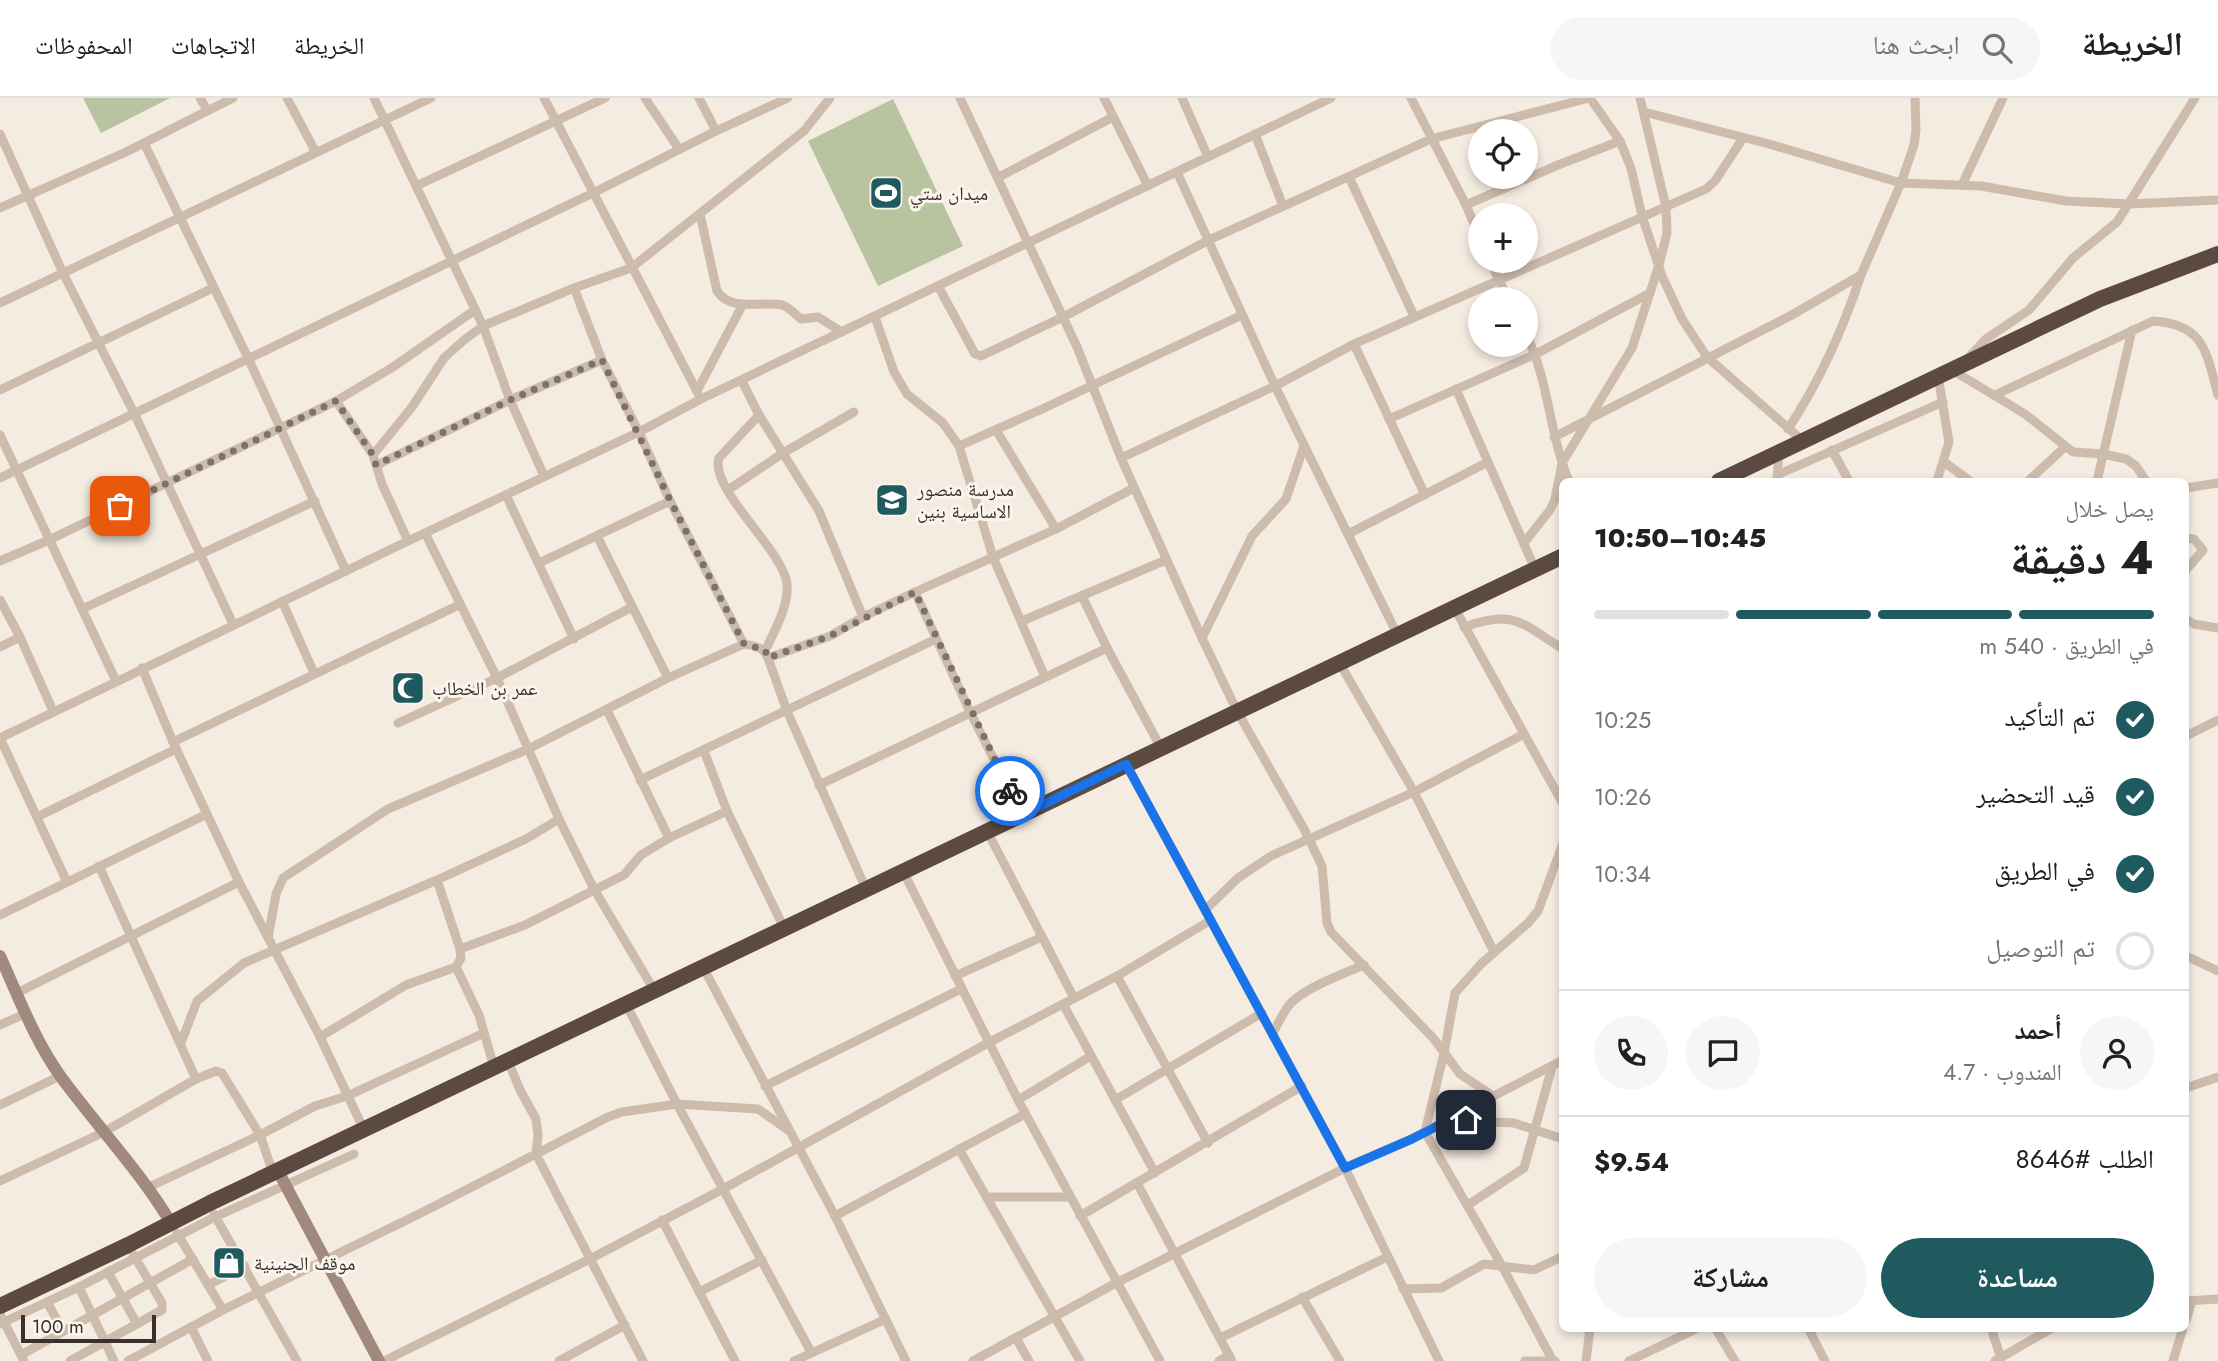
<!DOCTYPE html>
<html lang="ar">
<head>
<meta charset="utf-8">
<style>
  :root { --surface:#fff; --page:#f6f6f6; --text:#202124; --muted:#757577; --line:#e0e0e0; --accent:#1f5a5e }
  body { margin:0; font-family:Jost,"Noto Naskh Arabic",sans-serif; background:var(--page); color:var(--text); direction:rtl; height:100vh; display:flex; flex-direction:column; font-size:26px; white-space:nowrap }
  * { box-sizing:border-box; margin:0 }
  p { font-size:23px; color:var(--muted) }
  .icon { flex:none; width:38px; height:38px; fill:none; stroke:currentColor; stroke-width:2; stroke-linecap:round; stroke-linejoin:round }
  .map { position:relative; flex:1; overflow:hidden; direction:ltr }
  .sheet { position:absolute; left:1559px; top:380px; width:630px; height:854px; display:flex; flex-direction:column; background:var(--surface); border-radius:10px; box-shadow:0 4px 10px #0003; direction:rtl }
  .sheet>* { flex:none }
  .tools { position:absolute; left:1468px; top:21px; display:grid; gap:14px }
  .tools a { display:grid; place-items:center; width:70px; height:70px; border-radius:50%; background:var(--surface); box-shadow:0 4px 10px #0003; font-size:35px }
  .scale { position:absolute; left:21px; bottom:18px; width:135px; box-sizing:border-box; padding-left:7px; border:4px solid #3b302b; border-top:0; font-size:19px; line-height:24px; white-space:nowrap; color:#3b302b; -webkit-text-stroke:5px #fbf5ee; paint-order:stroke }
  .pin { position:absolute; display:grid; place-items:center; width:60px; height:60px; color:#fff; margin:-30px; border-radius:14px; box-shadow:0 4px 10px #0006 }
  .courier { position:absolute; display:grid; place-items:center; width:70px; height:70px; margin:-35px; border:5px solid #1a73e8; border-radius:50%; background:#fff; color:#222; box-shadow:0 2px 9px #0007 }
  .overview em { font-style:normal; font-weight:800 }
  .overview div { display:flex; flex-direction:column-reverse }
  .overview { display:flex; align-items:center; justify-content:space-between; height:119px; padding:0 35px }
  h1 { font-size:46px; font-weight:800; line-height:52px }
  .bar { display:grid; grid-template-columns:repeat(4,1fr); gap:10px 7px; align-content:center; height:84px; padding:0 35px }
  .bar i { height:9px; border-radius:5px; background:var(--line) }
  .bar .on { background:var(--accent) }
  .bar p { grid-column:span 4 }
  .line { display:flex; align-items:center; gap:18px; padding:0 35px; border-top:2px solid var(--line) }
  .line div { flex:1 }
  .round { display:grid; place-items:center; flex:none; width:74px; height:74px; border-radius:37px; background:var(--page) }
  ol { padding:0 35px; list-style:none }
  li { display:flex; align-items:center; gap:21px; height:77px }
  li p { margin-inline-start:auto }
  li .icon { padding:7px; border-radius:50%; background:var(--accent); color:#fff; stroke-width:4 }
  li:last-child { color:var(--muted) }
  li i { width:38px; height:38px; border:4px solid var(--line); border-radius:50% }
  .primary-button { display:flex; gap:14px; margin-top:auto; padding:14px 35px }
  .primary-button a { flex:1; height:80px; border-radius:42px; background:var(--accent); color:#fff; font-size:28px; font-weight:800; line-height:80px; text-align:center }
  .primary-button a+a { background:var(--page); color:var(--text) }
  header { display:flex; align-items:center; gap:42px; box-sizing:border-box; height:98px; padding:0 35px; background:var(--surface); border-bottom:2px solid var(--line) }
  header strong { font-size:33px }
  nav { display:flex; gap:38px; margin-inline-start:auto; font-size:24px }
  .search { width:490px; height:63px; background:var(--page); display:flex; align-items:center; gap:18px; box-sizing:border-box; padding:0 24px; border-radius:38px; color:var(--muted); font-size:26px }
  .map>svg:first-child { display:block }
</style>
</head>
<body>
<header>
<strong>الخريطة</strong>
<div class="search"><svg class="icon" aria-label="search" viewBox="0 0 24 24"><circle cx="10" cy="10" r="6"/><path d="M15 15l6 6"/></svg>ابحث هنا</div>
<nav><a>الخريطة</a><a>الاتجاهات</a><a>المحفوظات</a></nav>
</header>
<div class="map">
<svg width="2218" height="1263" viewBox="0 0 2218 1263">
  <rect width="100%" height="100%" fill="#f4ebe1"/>
  <g fill="#b8c4a0">
    <polygon points="83,0 170,0 101,35"/>
    <polygon points="893,1 963,148 878,188 808,43"/>
  </g>
  <g fill="none" stroke-linecap="round" stroke-linejoin="round">
    <g stroke="#cdbbac" stroke-width="9">
      <polyline points="200,0 207,12"/>
      <polyline points="287,0 315,53"/>
      <polyline points="374,0 483,228 510,302 544,378"/>
      <polyline points="544,0 701,301"/>
      <polyline points="645,0 679,51"/>
      <polyline points="699,0 716,33"/>
      <polyline points="960,0 1077,249 1121,360 1202,540 1237,613 1304,731 1322,768 1327,825 1331,834 1434,941 1460,976 1493,998"/>
      <polyline points="1104,0 1148,88"/>
      <polyline points="1182,0 1208,59"/>
      <polyline points="1411,0 1466,107 1480,140"/>
      <polyline points="1590,0 1620,43 1631,70 1642,118 1662,178 1682,221 1707,259 1803,343"/>
      <polyline points="1644,14 1769,46 1901,85 1981,88 2066,103 2129,106 2218,102"/>
      <polyline points="0,36 63,175 134,315 233,526"/>
      <polyline points="1255,36 1283,108"/>
      <polyline points="144,45 248,260 346,473"/>
      <polyline points="1177,74 1275,288 1397,536"/>
      <polyline points="999,79 1113,19"/>
      <polyline points="1349,79 1414,218"/>
      <polyline points="1962,87 2003,0"/>
      <polyline points="416,88 605,0"/>
      <polyline points="1466,107 1558,67 1620,43"/>
      <polyline points="0,110 126,54 233,0"/>
      <path d="M700,116L717,193C731,214 759,203 782,207C789,209 795,216 801,221L818,219L842,234"/>
      <polyline points="1490,163 1508,201"/>
      <polyline points="938,188 975,256 981,258 1063,219 1209,142 1431,41 1589,0"/>
      <path d="M574,190L602,262L639,334L670,403L744,546C756,548 763,549 768,560L787,613L866,791"/>
      <polyline points="0,205 431,0"/>
      <polyline points="875,219 894,274 907,296 943,325 959,348 993,459 1045,579"/>
      <path d="M1526,236C1549,282 1549,336 1569,383"/>
      <polyline points="1354,246 1425,397"/>
      <polyline points="1969,259 1986,241 2029,212 2073,160 2117,124 2195,0"/>
      <polyline points="1952,272 2025,316 2073,354 2103,356 2126,361 2136,368 2146,383"/>
      <polyline points="742,283 759,317 819,413 863,519"/>
      <polyline points="1456,291 1535,471"/>
      <polyline points="0,292 213,190"/>
      <polyline points="697,293 743,206"/>
      <path d="M1995,297L2153,223C2204,226 2206,253 2218,297"/>
      <polyline points="336,303 373,357 382,386 408,443"/>
      <path d="M759,317L719,360C709,391 784,453 787,486C789,508 774,534 765,553"/>
      <polyline points="1389,321 1536,256 1650,195"/>
      <path d="M1788,331C1820,283 1843,231 1861,177"/>
      <polyline points="996,332 1056,431"/>
      <polyline points="0,337 116,583"/>
      <polyline points="1554,339 1790,218 1861,177 1901,85 1914,47 1916,33 1915,0"/>
      <polyline points="959,348 1040,312 1242,217"/>
      <polyline points="1832,352 1849,383"/>
      <polyline points="373,357 412,309 444,260 464,242 483,228 574,190 631,170 804,33 830,0"/>
      <polyline points="1121,360 1275,288 1354,246 1706,91 1715,83 1743,40"/>
      <polyline points="1944,364 1970,383"/>
      <polyline points="377,367 510,302 602,262"/>
      <polyline points="1777,377 1943,304"/>
      <polyline points="0,380 593,95 716,33 788,0"/>
      <polyline points="1777,383 1779,355"/>
      <polyline points="1937,383 1949,344 1938,278"/>
      <polyline points="2028,383 2065,349"/>
      <polyline points="2097,383 2132,232"/>
      <polyline points="2186,390 2218,385"/>
      <polyline points="728,392 783,355 854,314"/>
      <polyline points="506,397 574,541"/>
      <polyline points="425,435 497,580 559,721 594,791 654,892"/>
      <polyline points="1348,436 1488,364"/>
      <polyline points="597,438 668,580"/>
      <polyline points="2186,440 2194,441 2203,452 2186,472"/>
      <polyline points="1524,445 1550,412 1555,401 1562,365 1632,250 1659,167 1667,135 1666,109 1640,0"/>
      <polyline points="0,463 49,442 336,303 393,269 475,212"/>
      <polyline points="539,465 670,403"/>
      <polyline points="915,494 970,614 1022,717"/>
      <polyline points="1082,498 1107,550 1161,650"/>
      <polyline points="0,502 20,539 53,613"/>
      <polyline points="282,503 314,575"/>
      <polyline points="1454,509 1563,706"/>
      <polyline points="82,511 315,403"/>
      <polyline points="2186,521 2194,526 2218,530"/>
      <polyline points="1022,523 1166,462"/>
      <path d="M1464,529C1515,511 1521,525 1563,551"/>
      <polyline points="1202,540 1252,438 1286,401 1304,348"/>
      <polyline points="0,549 20,539"/>
      <polyline points="768,560 830,538 863,519 915,494 1056,431 1134,390"/>
      <polyline points="1339,564 1414,694 1494,854"/>
      <polyline points="142,570 173,644 239,784 320,939 364,1032"/>
      <polyline points="607,612 669,740"/>
      <polyline points="398,625 497,580 632,509"/>
      <polyline points="2186,638 2218,622"/>
      <polyline points="0,640 408,443 639,334 701,301 1331,0"/>
      <polyline points="0,640 67,784"/>
      <polyline points="173,644 459,507"/>
      <polyline points="704,653 727,713 784,830"/>
      <polyline points="1126,666 1345,1070 1439,1263"/>
      <polyline points="640,682 936,541"/>
      <polyline points="819,687 1107,550"/>
      <polyline points="37,719 176,651"/>
      <polyline points="987,733 1074,900"/>
      <polyline points="99,768 196,981"/>
      <polyline points="903,773 1018,1002 1160,1263"/>
      <polyline points="1205,812 1238,780 1271,758 1414,694 1524,636"/>
      <polyline points="0,817 207,716"/>
      <polyline points="268,840 276,796 283,780 388,711 528,651 668,580 744,546"/>
      <polyline points="460,851 525,827 624,777 641,757 669,740 727,713"/>
      <polyline points="2186,858 2218,873"/>
      <polyline points="703,869 835,1118 906,1263"/>
      <polyline points="955,878 1042,839"/>
      <polyline points="1117,878 1208,1045"/>
      <polyline points="17,895 239,784"/>
      <polyline points="626,906 677,1006 811,1254"/>
      <polyline points="1063,906 1155,1075"/>
      <polyline points="0,927 27,915"/>
      <path d="M1273,935C1278,926 1283,914 1290,906C1304,890 1345,875 1364,867"/>
      <polyline points="320,939 406,887 456,869"/>
      <polyline points="181,945 197,903 244,865 437,782"/>
      <polyline points="508,963 520,992 536,1021 538,1037 536,1056 643,1263"/>
      <polyline points="494,969 479,917 456,869 461,860 460,851 437,782 526,741 559,721"/>
      <polyline points="765,988 961,891"/>
      <polyline points="2186,990 2218,979"/>
      <polyline points="1018,1002 1091,958"/>
      <polyline points="1115,1002 1262,915"/>
      <polyline points="0,1007 60,978"/>
      <polyline points="1452,1022 1514,1025 1563,1041"/>
      <polyline points="959,1051 1080,1263"/>
      <polyline points="0,1083 104,1034 196,981 216,973 222,975 260,1037 315,1008 347,998 484,935"/>
      <polyline points="1137,1085 1232,1263"/>
      <polyline points="149,1089 260,1037 273,1075"/>
      <polyline points="987,1099 1070,1099"/>
      <polyline points="1468,1107 1524,1070 1552,969"/>
      <polyline points="214,1116 297,1263"/>
      <polyline points="835,1118 1025,1016"/>
      <polyline points="1080,1118 1302,988"/>
      <polyline points="662,1122 735,1263"/>
      <polyline points="177,1135 223,1212"/>
      <polyline points="108,1174 137,1226"/>
      <polyline points="208,1187 245,1168"/>
      <polyline points="79,1189 114,1263"/>
      <polyline points="1403,1191 1441,1190 1484,1166 1534,1172 1563,1158"/>
      <polyline points="699,1194 762,1162"/>
      <polyline points="1302,1199 1340,1263"/>
      <polyline points="2186,1203 2218,1201"/>
      <polyline points="47,1204 63,1233"/>
      <polyline points="0,1216 24,1263"/>
      <polyline points="2186,1223 2192,1203"/>
      <polyline points="0,1226 79,1189 215,1119 354,1056"/>
      <polyline points="191,1229 208,1263"/>
      <polyline points="1715,1230 1735,1263"/>
      <polyline points="1808,1230 1825,1263"/>
      <polyline points="1991,1230 2001,1260"/>
      <polyline points="1016,1240 1029,1263"/>
      <polyline points="1220,1240 1387,1159"/>
      <polyline points="21,1257 193,1161"/>
      <polyline points="70,1263 162,1212 162,1205 133,1156"/>
      <polyline points="128,1263 223,1212 427,1112 608,1019 622,1014 677,1006 758,1011 788,1032"/>
      <polyline points="384,1263 590,1161 723,1091 988,945 1117,878 1211,822"/>
      <polyline points="559,1263 625,1227"/>
      <polyline points="794,1263 886,1221"/>
      <polyline points="973,1263 1116,1185 1345,1070 1411,1041 1563,962"/>
      <polyline points="1219,1263 1229,1257"/>
      <polyline points="1525,1263 1555,1263"/>
      <polyline points="1553,1263 1502,1168 1425,1034 1444,955 1455,895 1482,865 1528,825 1538,813 1563,745"/>
      <polyline points="1586,1263 1590,1230"/>
      <polyline points="1629,1263 1698,1230"/>
      <polyline points="1995,1263 2052,1230"/>
      <polyline points="2173,1263 2183,1230"/>
    </g>
    <g stroke="#a18a7d" stroke-width="12">
      <path d="M0,858C18,898 35,943 61,979C97,1028 139,1072 171,1125"/>
      <polyline points="278,1073 379,1263"/>
    </g>
    <g stroke="#5c4a42" stroke-width="16">
      <polyline points="1719,383 2100,201 2218,156"/>
      <polyline points="0,1208 128,1147 210,1105 1563,458"/>
    </g>
  </g>
  <g fill="none" stroke-linecap="round" stroke-linejoin="round">
    <polyline stroke="#7c716b" stroke-width="7" stroke-dasharray="0 12.6" points="120,408 336,303 373,357 376,367 510,302 602,262 670,402 744,546 765,552 768,560 830,538 915,494 1010,693"/>
    <polyline stroke="#1a73e8" stroke-width="9" points="1010,693 1022,717 1126,666 1345,1070 1412,1041 1449,1022 1466,1022"/>
  </g>
  <defs>
    <symbol id="stadium-square" viewBox="-11 -11 22 22"><rect x="-9" y="-9" width="18" height="18" rx="4" fill="#1f5a5e" stroke="#fbf5ee"/><path d="M0-5a6.5 5 0 1 0 0 10a6.5 5 0 1 0 0-10ZM-3.5-1.8h7v3.6h-7Z" fill="#fff"/></symbol>
    <symbol id="school-square" viewBox="-11 -11 22 22"><rect x="-9" y="-9" width="18" height="18" rx="4" fill="#1f5a5e" stroke="#fbf5ee"/><path d="M0-5L7-2L0 1L-7-2ZM-4 1L0 2.5L4 1V4Q0 6-4 4Z" fill="#fff"/></symbol>
    <symbol id="mosque-square" viewBox="-11 -11 22 22"><rect x="-9" y="-9" width="18" height="18" rx="4" fill="#1f5a5e" stroke="#fbf5ee"/><path d="M3.5-4.9A6 6 0 1 0 3.5 4.9A5 5 0 1 1 3.5-4.9Z" fill="#fff"/></symbol>
    <symbol id="shop-square" viewBox="-11 -11 22 22"><rect x="-9" y="-9" width="18" height="18" rx="4" fill="#1f5a5e" stroke="#fbf5ee"/><path d="M-5-2.5h2.3a2.7 3.5 0 0 1 5.4 0H5L5.5 6h-11ZM-1.5-2.5h3a1.5 2.3 0 0 0-3 0Z" fill="#fff"/></symbol>
  </defs>
  <g fill-rule="evenodd">
    <use href="#stadium-square" x="867" y="76" width="38" height="38"/>
    <use href="#school-square" x="873" y="383" width="38" height="38"/>
    <use href="#mosque-square" x="389" y="571" width="38" height="38"/>
    <use href="#shop-square" x="210" y="1146" width="38" height="38"/>
  </g>
  <g text-anchor="middle" stroke-width="6" stroke-linejoin="round" paint-order="stroke">
    <g font-size="19" fill="#3b302b" stroke="#fbf5ee" text-anchor="start">
      <text x="910" y="102">ميدان ستي</text>
      <text x="917" y="398">مدرسة منصور<tspan x="917" dy="22">الاساسية بنين</tspan></text>
      <text x="432" y="597">عمر بن الخطاب</text>
      <text x="254" y="1172">موقف الجنينية</text>
    </g>
  </g>
</svg>
<div class="tools">
<a><svg class="icon" aria-label="locate" viewBox="0 0 24 24"><circle cx="12" cy="12" r="6"/><path d="M12 2v4M12 18v4M2 12h4M18 12h4"/></svg></a>
<a>+</a>
<a>−</a>
</div>
<div class="scale">100 m</div>
<div class="pin" style="left:120px;top:408px;background:#ea580c"><svg class="icon" aria-label="bag" viewBox="0 0 24 24"><path d="M5 8h14l-1 12H6zM9 8a3 3 0 0 1 6 0"/></svg></div>
<div class="pin" style="left:1466px;top:1022px;background:#1f2937"><svg class="icon" aria-label="home" viewBox="0 0 24 24"><path d="M3 11l9-7 9 7M6 9v11h12V9"/></svg></div>
<div class="courier" style="left:1010px;top:693px"><svg class="icon" aria-label="bike" viewBox="0 0 24 24"><circle cx="6" cy="16" r="4"/><circle cx="18" cy="16" r="4"/><path d="M6 16l4-8h5l3 8M10 8l3 8H6M13 5h3"/></svg></div>
<section class="sheet">
<div class="overview"><div><h1>4 دقيقة</h1><p>يصل خلال</p></div><em>10:45–10:50</em></div>
<div class="bar"><i class="on"></i><i class="on"></i><i class="on"></i><i></i><p>في الطريق · 540 m</p></div>
<ol>
<li><svg class="icon" aria-label="check" viewBox="0 0 24 24"><path d="M5 12l5 5 9-10"/></svg>تم التأكيد<p>10:25</p></li>
<li><svg class="icon" aria-label="check" viewBox="0 0 24 24"><path d="M5 12l5 5 9-10"/></svg>قيد التحضير<p>10:26</p></li>
<li><svg class="icon" aria-label="check" viewBox="0 0 24 24"><path d="M5 12l5 5 9-10"/></svg>في الطريق<p>10:34</p></li>
<li><i></i>تم التوصيل</li>
</ol>
<div class="line" style="height:126px"><a class="round"><svg class="icon" aria-label="person" viewBox="0 0 24 24"><circle cx="12" cy="8" r="4"/><path d="M4 21q1-7 8-7t8 7"/></svg></a><div><b>أحمد</b><p>المندوب · 4.7</p></div><a class="round"><svg class="icon" aria-label="chat" viewBox="0 0 24 24"><path d="M4 5h16v11H9l-5 4z"/></svg></a><a class="round"><svg class="icon" aria-label="phone" viewBox="0 0 24 24"><path d="M5 4h4l2 5-3 2q2 4 5 5l2-3 5 2v4C11 20 4 13 5 4z"/></svg></a></div>
<div class="line" style="height:91px"><div>الطلب #8646</div><b>$9.54</b></div>
<div class="primary-button"><a>مساعدة</a><a>مشاركة</a></div>
</section>
</div>
</body>
</html>
